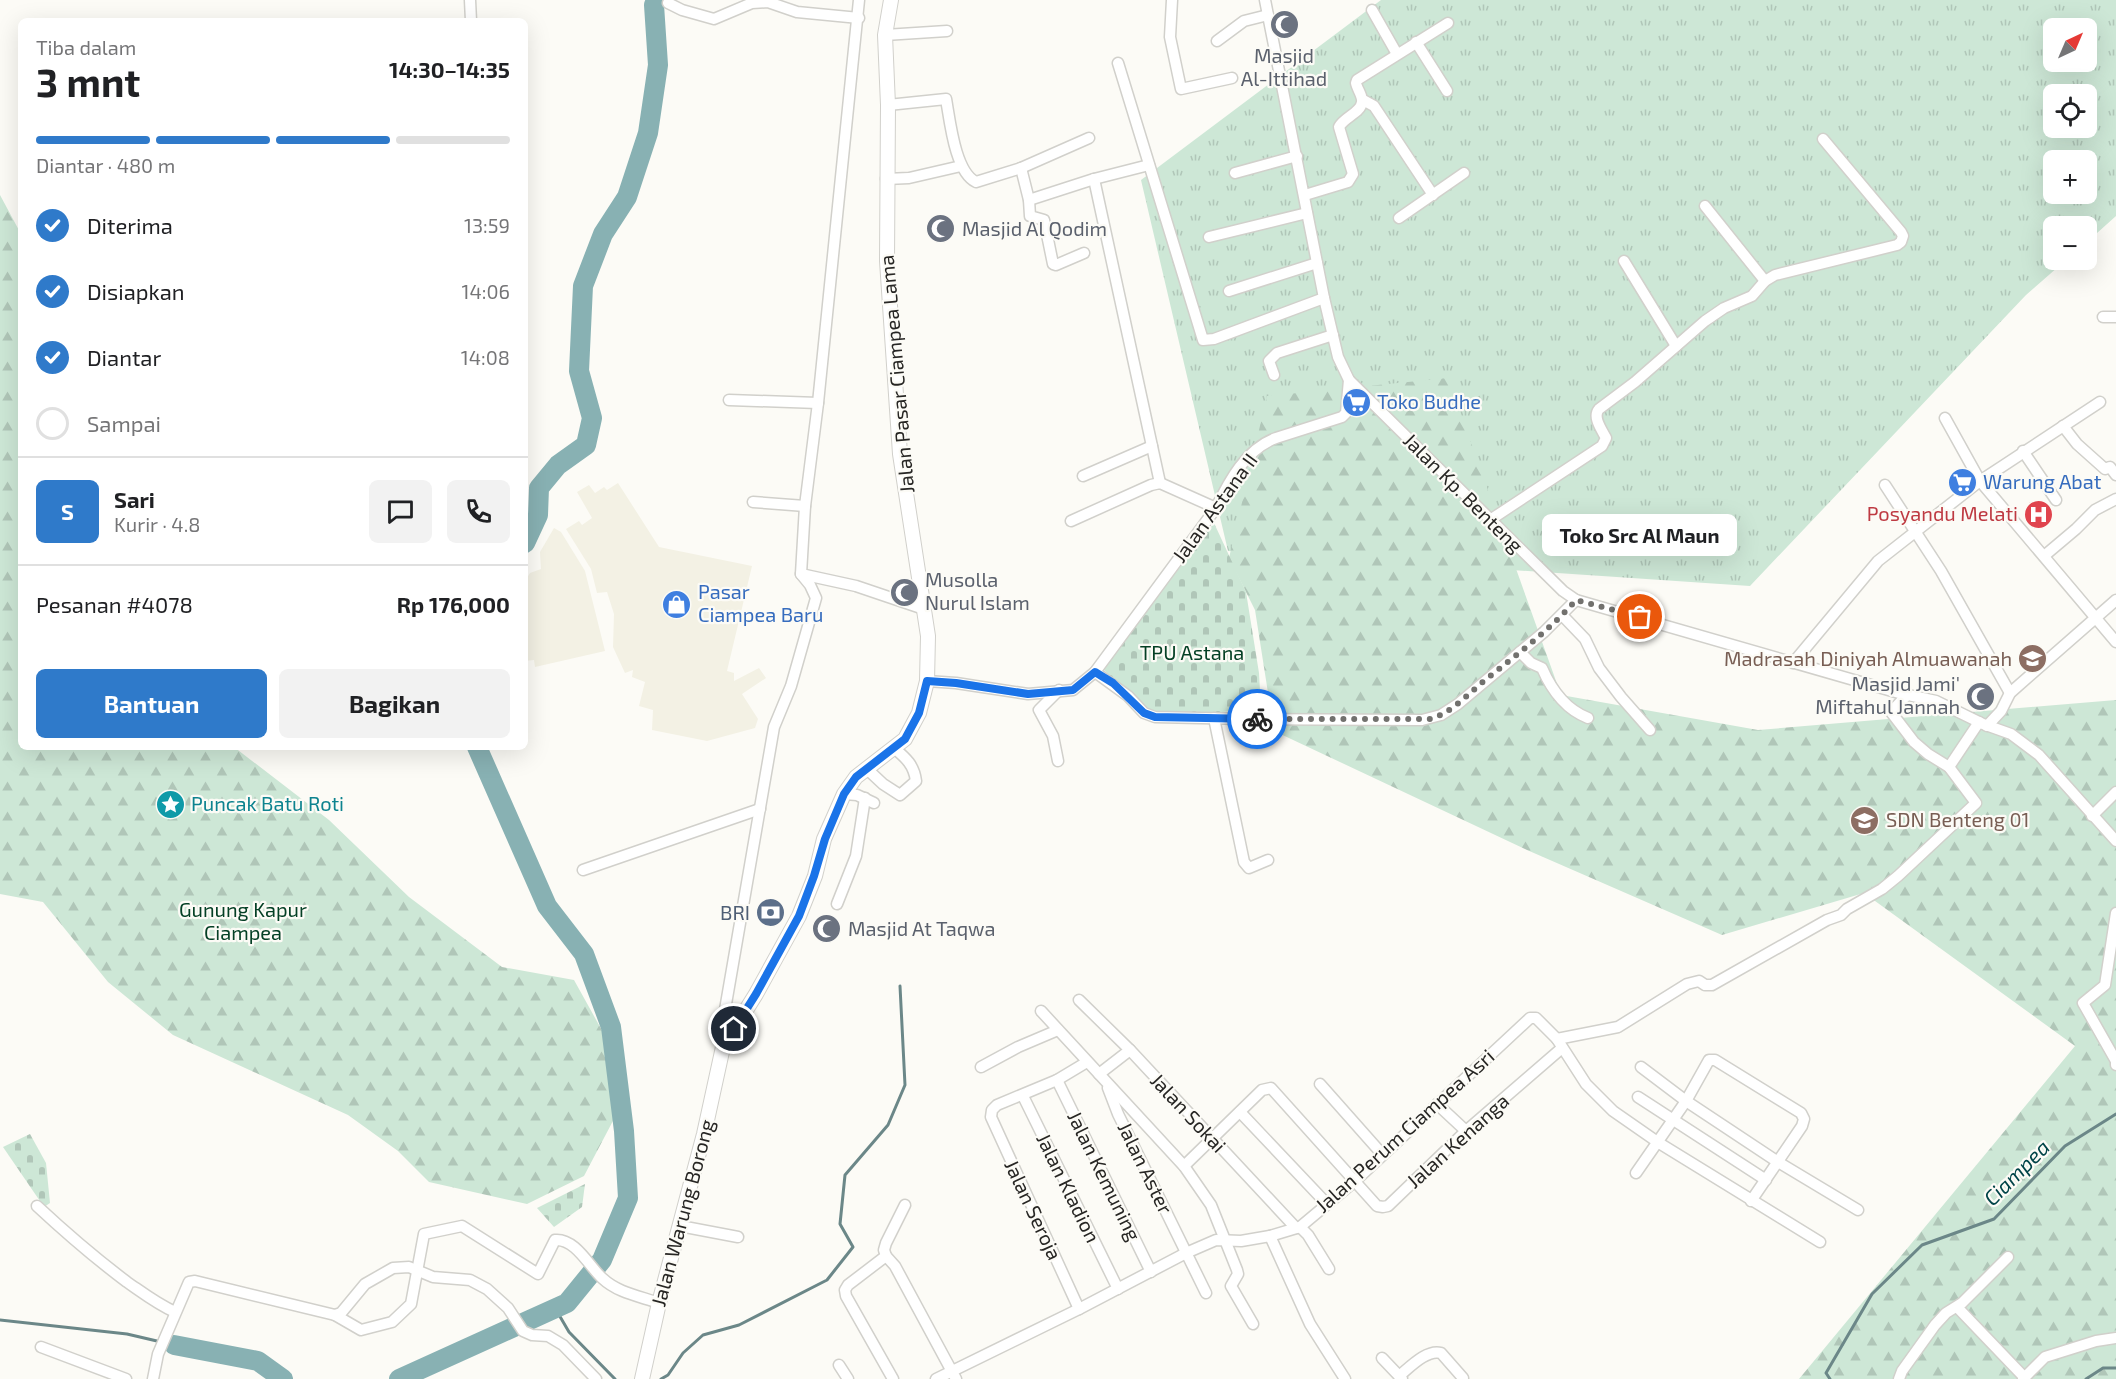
<!DOCTYPE html>
<html lang="id">
<head>
<meta charset="utf-8">
<style>
  :root { --surface:#fff; --page:#f2f2f2; --text:#202124; --muted:#757577; --line:#e0e0e0; --accent:#2f7aca }
  body { margin:0; font-family:"Exo 2",sans-serif; background:var(--page); color:var(--text); height:100vh; display:flex; flex-direction:column; font-size:22px; white-space:nowrap }
  * { box-sizing:border-box; margin:0 }
  p { font-size:20px; color:var(--muted) }
  .icon { flex:none; width:33px; height:33px; fill:none; stroke:currentColor; stroke-width:2; stroke-linecap:round; stroke-linejoin:round }
  .map { position:relative; flex:1; overflow:hidden }
  .drawer { position:absolute; left:18px; top:18px; width:510px; height:732px; display:flex; flex-direction:column; background:var(--surface); border-radius:9px; box-shadow:0 6px 24px #0002 }
  .drawer>* { flex:none }
  .needle { width:39px; rotate:44deg }
  .tools { position:absolute; left:2043px; top:18px; display:grid; gap:12px }
  .tools a { display:grid; place-items:center; width:54px; height:54px; border-radius:9px; background:var(--surface); box-shadow:0 6px 24px #0002; font-size:30px }
  .pin { position:absolute; display:grid; place-items:center; width:51px; height:51px; color:#fff; margin:-26px; border:3px solid #fff; border-radius:50%; box-shadow:0 2px 6px #0007 }
  .courier { position:absolute; display:grid; place-items:center; width:60px; height:60px; margin:-30px; border:4px solid #1a73e8; border-radius:50%; background:#fff; color:#222; box-shadow:0 2px 8px #0007 }
  .bubble { position:absolute; height:42px; border-radius:9px; background:var(--surface); box-shadow:0 6px 24px #0002; font-size:20px; font-weight:700; line-height:42px; text-align:center }
  .summary em { font-style:normal; font-weight:700 }
  .summary div { display:flex; flex-direction:column-reverse }
  .summary { display:flex; align-items:center; justify-content:space-between; height:102px; padding:0 18px }
  h1 { font-size:39px; font-weight:700; line-height:45px }
  .bar { display:grid; grid-template-columns:repeat(4,1fr); gap:9px 6px; align-content:center; height:72px; padding:0 18px }
  .bar i { height:8px; border-radius:4px; background:var(--line) }
  .bar .active { background:var(--accent) }
  .bar p { grid-column:span 4 }
  .line { display:flex; align-items:center; gap:15px; padding:0 18px; border-top:2px solid var(--line) }
  .line div { flex:1 }
  .round { display:grid; place-items:center; flex:none; width:63px; height:63px; border-radius:9px; background:var(--page) }
  ol { padding:0 18px; list-style:none }
  li { display:flex; align-items:center; gap:18px; height:66px }
  li p { margin-inline-start:auto }
  li .icon { padding:6px; border-radius:50%; background:var(--accent); color:#fff; stroke-width:4 }
  li:last-child { color:var(--muted) }
  li i { width:33px; height:33px; border:3px solid var(--line); border-radius:50% }
  .button { display:flex; gap:12px; margin-top:auto; padding:12px 18px }
  .button a { flex:1; height:69px; border-radius:9px; background:var(--accent); color:#fff; font-size:24px; font-weight:700; line-height:69px; text-align:center }
  .button a+a { background:var(--page); color:var(--text) }
  .map>svg:first-child { display:block }
</style>
</head>
<body>
<div class="map">
<svg width="2116" height="1379" viewBox="0 0 2116 1379">
  <defs>
    <pattern id="grass-tufts" width="24" height="20" patternUnits="userSpaceOnUse" patternTransform="scale(1.5)"><rect width="24" height="20" fill="#cde7d6"/><path d="M3 7l-1-3M5 7V3M7 7l1-3M15 17l-1-3M17 17v-4M19 17l1-3" fill="none" stroke="#b0c6b8"/></pattern>
    <pattern id="forest-firs" width="22" height="20" patternUnits="userSpaceOnUse" patternTransform="scale(1.5)"><rect width="22" height="20" fill="#cde7d6"/><path d="M5 1l3.5 6h-7zM16 11l3.5 6h-7z" fill="#b0c6b8"/></pattern>
    <pattern id="cemetery-stones" width="16" height="16" patternUnits="userSpaceOnUse" patternTransform="scale(1.5)"><rect width="16" height="16" fill="#cde7d6"/><path d="M2 7V4a2 2 0 0 1 4 0v3zM10 15v-3a2 2 0 0 1 4 0v3z" fill="#b0c6b8"/></pattern>
  </defs>
  <rect width="100%" height="100%" fill="#fcfbf6"/>
  <g fill="#f3f1e4">
    <polygon points="618,483 659,547 752,566 727,671 734,673 734,681 759,668 766,678 742,694 758,719 755,728 707,741 652,730 653,710 639,706 645,682 632,677 633,670 625,673 613,647 614,614 607,592 597,593 591,569 566,529 579,521 582,525 592,518 577,492 589,485 595,493 604,487 607,490"/>
    <polygon points="554,528 561,532 585,571 605,651 535,667 534,660 525,661 525,581 530,573 541,569 540,552"/>
  </g>
  <path fill="url(#grass-tufts)" fill-rule="evenodd" d="M1381,0H2116V216L2087,242L2086,226H2054V260H2066L2026,295L1750,586L1228,551L1141,180ZM2054,28H2086V62H2054ZM2054,94H2086V128H2054ZM2054,160H2086V194H2054Z"/>
  <g fill="url(#forest-firs)">
    <polygon points="0,195 21,234 21,747 234,747 329,820 409,897 502,967 574,980 614,1052 615,1117 584,1176 527,1204 429,1182 398,1151 348,1115 173,1035 108,982 43,902 0,894"/>
    <polygon points="1448,378 1561,695 1758,730 2116,700 2116,1379 1799,1379 2075,1046 1864,893 1722,935 1527,850 1274,731 1255,610 1229,558 1267,396"/>
  </g>
  <g fill="url(#cemetery-stones)">
    <path d="M1214,523L1246,592L1259,673L1261,708C1237,710 1174,720 1153,711C1134,704 1118,683 1103,669C1137,618 1178,572 1214,523Z"/>
    <polygon points="30,1134 46,1163 50,1203 44,1207 3,1147"/>
    <polygon points="585,1184 582,1207 554,1227 537,1208"/>
  </g>
  <g fill="none" stroke-linecap="round" stroke-linejoin="round">
    <g stroke="#6b8788" stroke-width="3">
      <polyline points="555,1308 569,1332 615,1379"/>
      <polyline points="0,1320 127,1334 174,1345"/>
      <polyline points="661,1379 668,1375 683,1353 703,1335 739,1325 827,1280 853,1247 840,1224 845,1175 888,1125 905,1085 900,986"/>
      <polyline points="1830,1379 1826,1373 1872,1294 1922,1245 1994,1219 2065,1146 2116,1114"/>
      <polyline points="2086,1379 2103,1368 2116,1368"/>
    </g>
    <g stroke="#88b1b3" stroke-width="20">
      <polyline points="525,543 538,515 539,488 558,465 586,445 592,418 579,371 583,286 603,234 627,197 648,133 658,65 654,5 656,0"/>
      <polyline points="174,1345 258,1361 283,1379"/>
      <polyline points="399,1379 567,1303 602,1260 628,1198 624,1131 611,1027 584,954 547,906 477,747"/>
    </g>
    <defs>
      <g id="minor">
        <polyline points="470,0 471,21"/>
        <polyline points="1172,0 1170,37 1181,89 1232,78"/>
        <polyline points="1265,0 1324,298 1338,357 1349,380 1563,591 1576,600 1899,693 1936,701 1983,724 2011,734 2039,755 2116,841"/>
        <polyline points="668,3 682,10 714,19 752,3 768,2 797,12 859,18"/>
        <polyline points="1372,10 1397,54"/>
        <polyline points="885,35 947,31"/>
        <polyline points="1217,41 1244,21 1268,15"/>
        <polyline points="1416,42 1447,91"/>
        <polyline points="1118,63 1203,340 1214,339 1324,298"/>
        <polyline points="1363,100 1374,106 1433,195"/>
        <path d="M888,105L946,99C950,121 955,172 976,182L1021,168L1089,138"/>
        <polyline points="1021,168 1029,200 1030,216 1044,220 1053,264 1056,265 1084,253"/>
        <polyline points="1235,173 1297,156"/>
        <polyline points="886,179 909,178 961,166"/>
        <polyline points="1094,179 1160,483"/>
        <path d="M1305,195L1348,182L1353,174L1339,127C1344,117 1361,113 1362,102C1363,96 1357,89 1356,83L1357,80L1448,23"/>
        <polyline points="1029,200 1094,179 1149,165"/>
        <polyline points="1705,206 1765,281"/>
        <polyline points="1399,218 1464,173"/>
        <polyline points="1209,237 1307,213"/>
        <polyline points="1624,261 1676,346"/>
        <polyline points="1229,291 1317,263"/>
        <polyline points="2103,317 2116,317"/>
        <polyline points="1274,375 1269,361 1277,353 1333,335"/>
        <polyline points="729,400 818,403"/>
        <polyline points="1945,418 1980,481 2116,642"/>
        <polyline points="2063,426 2077,444 2105,469 2110,467 2116,475"/>
        <polyline points="2023,451 2056,500"/>
        <polyline points="1083,476 1152,446"/>
        <polyline points="1885,485 1941,571 2010,693"/>
        <polyline points="753,502 805,506"/>
        <path d="M1490,520L1602,446L1606,438C1602,430 1592,417 1599,409L1635,382L1705,321L1724,308L1752,296L1765,281L1775,275L1897,245L1901,242L1903,236L1901,232L1823,139"/>
        <polyline points="1071,521 1151,485 1160,483 1216,508"/>
        <polyline points="2044,556 2076,529 2095,510 2116,499"/>
        <polyline points="801,574 856,586 924,609"/>
        <polyline points="1562,615 1585,639 1599,668 1621,697 1650,730"/>
        <path d="M1520,652L1531,663L1542,668C1551,689 1565,709 1588,718"/>
        <polyline points="1793,663 1878,561 1980,481 2100,402"/>
        <polyline points="1095,672 1128,696 1144,713 1155,717 1247,719 1422,720 1441,715 1458,704 1544,632 1576,600"/>
        <path d="M927,681L956,683L1028,694L1073,690L1095,672L1216,508C1229,481 1246,449 1276,438L1342,417L1346,413L1349,380"/>
        <polyline points="1214,718 1244,862 1249,868 1268,860"/>
        <polyline points="1987,726 2001,711 2010,693 2116,600"/>
        <polyline points="1058,761 1053,736 1039,710 1059,690"/>
        <polyline points="1949,767 1979,722"/>
        <path d="M867,769L883,784L900,795L916,781C914,765 906,758 894,748"/>
        <polyline points="844,794 857,795 874,803"/>
        <polyline points="2092,816 2116,792"/>
        <polyline points="583,870 760,809"/>
        <polyline points="837,904 856,856 865,798"/>
        <polyline points="2116,913 2105,985 2083,1003 2116,1061 2116,1065"/>
        <polyline points="1079,1000 1130,1050 1296,1228"/>
        <polyline points="1041,1011 1184,1166 1211,1205 1237,1270 1238,1274 1231,1286 1253,1324"/>
        <polyline points="1557,1039 1618,1027 1687,984 1699,981 1705,985 1712,985 1827,920 1841,915 1847,909 1882,889 1898,876 1976,803 1949,767 1928,754 1914,742 1891,712 1907,695"/>
        <polyline points="723,1047 722,1027 774,727 791,686 816,598 810,585 801,574 805,506 818,403 859,0"/>
        <polyline points="981,1067 1018,1047 1058,1030"/>
        <polyline points="1641,1067 1686,1101 1778,1162 1858,1210"/>
        <polyline points="1099,1074 1130,1050"/>
        <polyline points="1057,1080 1151,1272"/>
        <polyline points="1320,1084 1382,1154"/>
        <polyline points="1108,1088 1118,1114 1206,1293"/>
        <polyline points="1023,1096 1118,1289"/>
        <polyline points="1638,1097 1766,1180"/>
        <polyline points="1437,1104 1466,1131"/>
        <polyline points="1240,1112 1327,1204"/>
        <polyline points="1184,1166 1262,1090 1271,1088 1377,1206 1383,1207 1388,1206 1466,1131 1562,1048"/>
        <polyline points="1636,1173 1686,1101 1709,1060 1715,1060 1801,1113 1804,1119 1802,1126 1751,1201"/>
        <path d="M37,1206C66,1233 95,1258 127,1282C143,1293 157,1304 175,1312"/>
        <polyline points="680,1226 738,1237"/>
        <polyline points="1300,1227 1308,1235 1329,1269"/>
        <polyline points="1270,1236 1310,1324 1345,1379"/>
        <polyline points="886,1256 884,1250 886,1243 905,1205"/>
        <polyline points="1957,1307 2024,1377"/>
        <polyline points="1079,1309 991,1117 992,1110 997,1105 1057,1080 1087,1062"/>
        <path d="M335,1315L361,1330L392,1322L411,1304L424,1234L462,1226L538,1274L555,1240C575,1238 589,1266 602,1278C618,1293 639,1296 659,1303"/>
        <polyline points="41,1347 126,1379"/>
        <polyline points="1382,1358 1402,1379"/>
        <polyline points="839,1365 848,1379"/>
        <path d="M1399,1376C1410,1367 1427,1349 1441,1353L1463,1378"/>
        <polyline points="153,1379 158,1354 189,1282 195,1281 335,1315 341,1313 365,1284 393,1268 409,1267 433,1277 470,1280 487,1289 508,1308 523,1331 532,1335 548,1336 563,1345 596,1379"/>
        <polyline points="893,1379 846,1296 845,1290 848,1285 886,1256 895,1266 956,1379"/>
        <polyline points="936,1379 1079,1309 1186,1253 1216,1240 1241,1241 1270,1236 1300,1227 1355,1181 1530,1018 1536,1018 1557,1039 1586,1084 1613,1111 1659,1143 1820,1242"/>
        <polyline points="1899,1379 1902,1371 1935,1325 1946,1313 1962,1303 2008,1257"/>
        <polyline points="2023,1379 2045,1357 2096,1341 2116,1338"/>
      </g>
      <polyline id="major" points="642,1379 659,1303 704,1134 723,1047 756,994 799,916 815,876 824,839 844,794 856,777 905,739 919,713 927,681 928,636 900,454 887,261 888,105 885,35 891,0"/>
    </defs>
    <use href="#minor" stroke="#d1d0cb" stroke-width="13"/>
    <use href="#major" stroke="#d1d0cb" stroke-width="16"/>
    <use href="#minor" stroke="#fff" stroke-width="10"/>
    <use href="#major" stroke="#fff" stroke-width="14"/>
  </g>
  <g fill="none" stroke-linecap="round" stroke-linejoin="round">
    <path stroke="#72716e" stroke-width="6" stroke-dasharray="0 10.8" d="M1257,719H1431C1452,712 1467,695 1484,681C1516,655 1549,631 1576,600L1640,617"/>
    <polyline stroke="#1a73e8" stroke-width="8" points="734,1029 756,994 799,916 814,876 825,839 844,794 856,777 905,739 919,713 927,681 956,683 1028,694 1073,690 1095,672 1113,683 1144,713 1155,717 1257,719"/>
  </g>
  <defs>
    <symbol id="mosque-disc" viewBox="-11 -11 22 22"><circle r="9.5" fill="#6b7280" stroke="#fcfbf6"/><path d="M3.5-4.9A6 6 0 1 0 3.5 4.9A5 5 0 1 1 3.5-4.9Z" fill="#fff"/></symbol>
    <symbol id="supermarket-disc" viewBox="-11 -11 22 22"><circle r="9.5" fill="#3f7fe0" stroke="#fcfbf6"/><path d="M-6-5.5h2.5l.6 2H6L4.5 2H-2.5L-4.4-4H-6ZM-1.5 3.2a1.3 1.3 0 1 0 .1 0ZM3 3.2a1.3 1.3 0 1 0 .1 0Z" fill="#fff"/></symbol>
    <symbol id="hospital-disc" viewBox="-11 -11 22 22"><circle r="9.5" fill="#e0444e" stroke="#fcfbf6"/><path d="M-5-5h3v3.5h4V-5h3V5h-3V1.5h-4V5h-3Z" fill="#fff"/></symbol>
    <symbol id="shop-disc" viewBox="-11 -11 22 22"><circle r="9.5" fill="#3f7fe0" stroke="#fcfbf6"/><path d="M-5-2.5h2.3a2.7 3.5 0 0 1 5.4 0H5L5.5 6h-11ZM-1.5-2.5h3a1.5 2.3 0 0 0-3 0Z" fill="#fff"/></symbol>
    <symbol id="school-disc" viewBox="-11 -11 22 22"><circle r="9.5" fill="#8d6e63" stroke="#fcfbf6"/><path d="M0-5L7-2L0 1L-7-2ZM-4 1L0 2.5L4 1V4Q0 6-4 4Z" fill="#fff"/></symbol>
    <symbol id="sight-disc" viewBox="-11 -11 22 22"><circle r="9.5" fill="#0f9aa8" stroke="#fcfbf6"/><path d="M0-6L1.8-2.2L6-1.7L2.9 1.2L3.7 5.4L0 3.3L-3.7 5.4L-2.9 1.2L-6-1.7L-1.8-2.2Z" fill="#fff"/></symbol>
    <symbol id="bank-disc" viewBox="-11 -11 22 22"><circle r="9.5" fill="#5c6f8a" stroke="#fcfbf6"/><path d="M-6-4H6V4H-6ZM0-2.3a2.3 2.3 0 1 0 0 4.6a2.3 2.3 0 1 0 0-4.6Z" fill="#fff"/></symbol>
  </defs>
  <g fill-rule="evenodd">
    <use href="#mosque-disc" x="1268" y="8" width="33" height="33"/>
    <use href="#mosque-disc" x="924" y="212" width="33" height="33"/>
    <use href="#supermarket-disc" x="1340" y="386" width="33" height="33"/>
    <use href="#supermarket-disc" x="1946" y="466" width="33" height="33"/>
    <use href="#hospital-disc" x="2022" y="498" width="33" height="33"/>
    <use href="#mosque-disc" x="888" y="576" width="33" height="33"/>
    <use href="#shop-disc" x="660" y="588" width="33" height="33"/>
    <use href="#school-disc" x="2016" y="642" width="33" height="33"/>
    <use href="#mosque-disc" x="1964" y="680" width="33" height="33"/>
    <use href="#sight-disc" x="154" y="788" width="33" height="33"/>
    <use href="#school-disc" x="1848" y="804" width="33" height="33"/>
    <use href="#bank-disc" x="754" y="896" width="33" height="33"/>
    <use href="#mosque-disc" x="810" y="912" width="33" height="33"/>
  </g>
  <g text-anchor="middle" stroke-width="4.5" stroke-linejoin="round" paint-order="stroke">
    <g font-size="20" fill="#5b616d" stroke="#fcfbf6" text-anchor="start">
      <text x="1284" y="63" text-anchor="middle">Masjid<tspan x="1284" dy="23">Al-Ittihad</tspan></text>
      <text x="962" y="236">Masjid Al Qodim</text>
      <text x="925" y="587">Musolla<tspan x="925" dy="23">Nurul Islam</tspan></text>
      <text x="1960" y="691" text-anchor="end">Masjid Jami'<tspan x="1960" dy="23">Miftahul Jannah</tspan></text>
      <text x="848" y="936">Masjid At Taqwa</text>
    </g>
    <g font-size="20" fill="#272624" stroke="#fcfbf6">
      <text transform="translate(897 374) rotate(-95)" y="7">Jalan Pasar Ciampea Lama</text>
      <text transform="translate(1463 493) rotate(45)" y="7">Jalan Kp. Benteng</text>
      <text transform="translate(1215 508) rotate(-54)" y="7">Jalan Astana II</text>
      <text transform="translate(1188 1113) rotate(47)" y="7">Jalan Sokai</text>
      <text transform="translate(1405 1131) rotate(-42)" y="7">Jalan Perum Ciampea Asri</text>
      <text transform="translate(1458 1141) rotate(-42)" y="7">Jalan Kenanga</text>
      <text transform="translate(1145 1168) rotate(64)" y="7">Jalan Aster</text>
      <text transform="translate(1104 1176) rotate(64)" y="7">Jalan Kemuning</text>
      <text transform="translate(1068 1188) rotate(64)" y="7">Jalan Kladion</text>
      <text transform="translate(1033 1210) rotate(65)" y="7">Jalan Seroja</text>
      <text transform="translate(683 1213) rotate(-75)" y="7">Jalan Warung Borong</text>
    </g>
    <g font-size="20" fill="#366cbe" stroke="#fcfbf6" text-anchor="start">
      <text x="1377" y="409">Toko Budhe</text>
      <text x="1983" y="489">Warung Abat</text>
      <text x="698" y="599">Pasar<tspan x="698" dy="23">Ciampea Baru</tspan></text>
    </g>
    <g font-size="20" fill="#be3a42" stroke="#fcfbf6" text-anchor="end">
      <text x="2018" y="521">Posyandu Melati</text>
    </g>
    <g font-size="20" fill="#044025" stroke="#fcfbf6">
      <text x="1192" y="660">TPU Astana</text>
      <text x="243" y="917">Gunung Kapur<tspan x="243" dy="23">Ciampea</tspan></text>
    </g>
    <g font-size="20" fill="#785e54" stroke="#fcfbf6" text-anchor="end">
      <text x="2012" y="666">Madrasah Diniyah Almuawanah</text>
      <text x="1886" y="827" text-anchor="start">SDN Benteng 01</text>
    </g>
    <g font-size="20" fill="#0d838f" stroke="#fcfbf6" text-anchor="start">
      <text x="191" y="811">Puncak Batu Roti</text>
    </g>
    <g font-size="20" fill="#4e5e75" stroke="#fcfbf6" text-anchor="end">
      <text x="750" y="920">BRI</text>
    </g>
    <g font-size="21" font-style="italic" fill="#014448" stroke="#fcfbf6">
      <text transform="translate(2017 1173) rotate(-45)" y="7">Ciampea</text>
    </g>
  </g>
</svg>
<div class="tools">
<a><svg class="needle" viewBox="-14 -14 28 28"><path d="M0-13l5 13h-10z" fill="#e53935"/><path d="M0 13l5-13h-10z" fill="#757577"/></svg></a>
<a><svg class="icon" aria-label="locate" viewBox="0 0 24 24"><circle cx="12" cy="12" r="6"/><path d="M12 2v4M12 18v4M2 12h4M18 12h4"/></svg></a>
<a>+</a>
<a>−</a>
</div>
<div class="pin" style="left:1640px;top:617px;background:#ea580c"><svg class="icon" aria-label="bag" viewBox="0 0 24 24"><path d="M5 8h14l-1 12H6zM9 8a3 3 0 0 1 6 0"/></svg></div>
<div class="pin" style="left:734px;top:1029px;background:#1f2937"><svg class="icon" aria-label="home" viewBox="0 0 24 24"><path d="M3 11l9-7 9 7M6 9v11h12V9"/></svg></div>
<div class="courier" style="left:1257px;top:719px"><svg class="icon" aria-label="bike" viewBox="0 0 24 24"><circle cx="6" cy="16" r="4"/><circle cx="18" cy="16" r="4"/><path d="M6 16l4-8h5l3 8M10 8l3 8H6M13 5h3"/></svg></div>
<div class="bubble" style="left:1542px;top:514px;width:195px">Toko Src Al Maun</div>
<section class="drawer">
<div class="summary"><div><h1>3 mnt</h1><p>Tiba dalam</p></div><em>14:30–14:35</em></div>
<div class="bar"><i class="active"></i><i class="active"></i><i class="active"></i><i></i><p>Diantar · 480 m</p></div>
<ol>
<li><svg class="icon" aria-label="check" viewBox="0 0 24 24"><path d="M5 12l5 5 9-10"/></svg>Diterima<p>13:59</p></li>
<li><svg class="icon" aria-label="check" viewBox="0 0 24 24"><path d="M5 12l5 5 9-10"/></svg>Disiapkan<p>14:06</p></li>
<li><svg class="icon" aria-label="check" viewBox="0 0 24 24"><path d="M5 12l5 5 9-10"/></svg>Diantar<p>14:08</p></li>
<li><i></i>Sampai</li>
</ol>
<div class="line" style="height:108px"><b class="round" style="background:var(--accent);color:#fff">S</b><div><b>Sari</b><p>Kurir · 4.8</p></div><a class="round"><svg class="icon" aria-label="chat" viewBox="0 0 24 24"><path d="M4 5h16v11H9l-5 4z"/></svg></a><a class="round"><svg class="icon" aria-label="phone" viewBox="0 0 24 24"><path d="M5 4h4l2 5-3 2q2 4 5 5l2-3 5 2v4C11 20 4 13 5 4z"/></svg></a></div>
<div class="line" style="height:78px"><div>Pesanan #4078</div><b>Rp 176,000</b></div>
<div class="button"><a>Bantuan</a><a>Bagikan</a></div>
</section>
</div>
</body>
</html>
